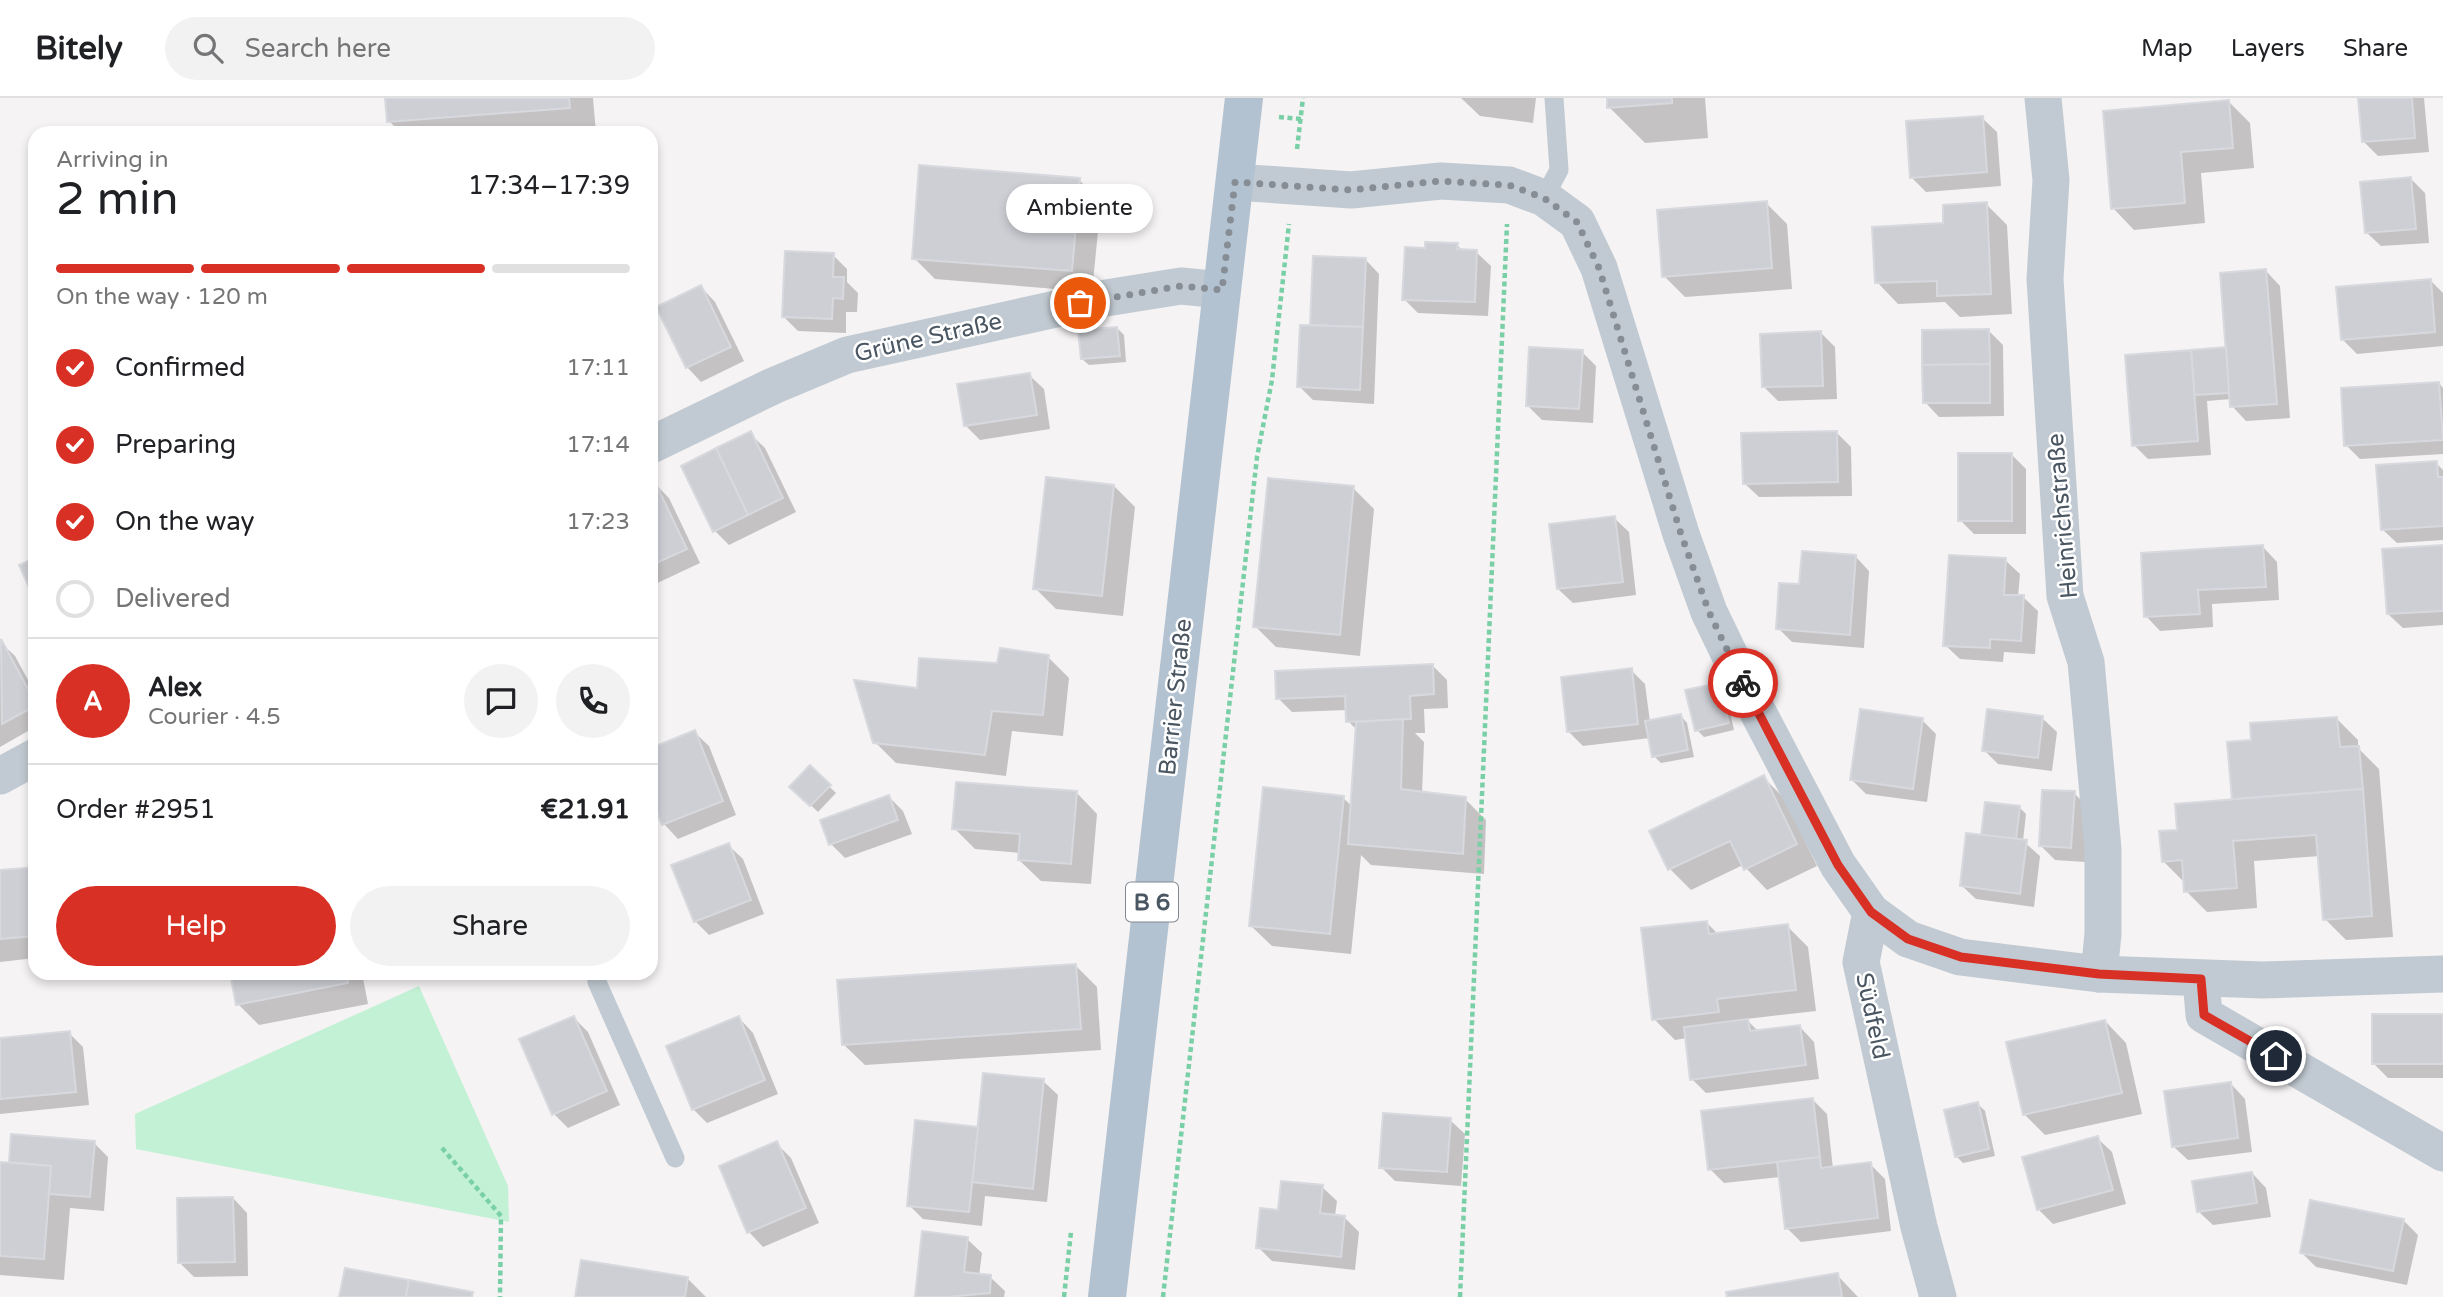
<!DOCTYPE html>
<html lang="en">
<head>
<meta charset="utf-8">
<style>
  :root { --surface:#fff; --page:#f2f2f2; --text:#202124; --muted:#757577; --line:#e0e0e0; --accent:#d93025 }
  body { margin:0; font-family:"Varela Round",sans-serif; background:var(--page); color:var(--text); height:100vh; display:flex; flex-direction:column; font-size:26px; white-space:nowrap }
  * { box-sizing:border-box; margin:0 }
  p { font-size:23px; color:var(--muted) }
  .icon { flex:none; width:38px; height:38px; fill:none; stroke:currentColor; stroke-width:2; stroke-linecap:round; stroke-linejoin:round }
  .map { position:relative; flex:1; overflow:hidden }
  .side { position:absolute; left:28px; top:28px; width:630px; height:854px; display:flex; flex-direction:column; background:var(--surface); border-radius:21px; box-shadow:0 4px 10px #0003 }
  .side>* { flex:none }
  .pin { position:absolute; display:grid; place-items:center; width:60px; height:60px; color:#fff; margin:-30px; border:4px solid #fff; border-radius:50%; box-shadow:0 2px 7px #0007 }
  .courier { position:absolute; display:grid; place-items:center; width:70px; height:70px; margin:-35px; border:5px solid #d93025; border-radius:50%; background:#fff; color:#222; box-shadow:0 2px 9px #0007 }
  .bubble { position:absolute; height:49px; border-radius:24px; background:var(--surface); box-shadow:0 4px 10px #0003; font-size:23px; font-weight:600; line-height:49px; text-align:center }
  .headline em { font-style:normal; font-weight:600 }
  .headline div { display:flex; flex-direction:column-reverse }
  .headline { display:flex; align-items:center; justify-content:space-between; height:119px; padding:0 28px }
  h1 { font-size:46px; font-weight:600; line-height:52px }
  .bar { display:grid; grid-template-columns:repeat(4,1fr); gap:10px 7px; align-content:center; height:84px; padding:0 28px }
  .bar i { height:9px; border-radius:5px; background:var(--line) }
  .bar .on { background:var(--accent) }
  .bar p { grid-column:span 4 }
  .line { display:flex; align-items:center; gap:18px; padding:0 28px; border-top:2px solid var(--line) }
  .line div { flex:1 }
  .round { display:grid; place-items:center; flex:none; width:74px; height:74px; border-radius:37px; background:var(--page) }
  ol { padding:0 28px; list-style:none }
  li { display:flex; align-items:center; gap:21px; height:77px }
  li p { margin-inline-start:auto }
  li .icon { padding:7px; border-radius:50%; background:var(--accent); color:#fff; stroke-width:4 }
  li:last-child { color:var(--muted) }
  li i { width:38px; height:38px; border:4px solid var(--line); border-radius:50% }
  .action { display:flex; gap:14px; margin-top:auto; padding:14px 28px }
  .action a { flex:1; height:80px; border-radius:42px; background:var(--accent); color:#fff; font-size:28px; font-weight:600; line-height:80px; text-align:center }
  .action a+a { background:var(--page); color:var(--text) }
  header { display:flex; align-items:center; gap:42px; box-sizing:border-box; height:98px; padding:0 35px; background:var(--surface); border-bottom:2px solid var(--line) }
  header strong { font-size:33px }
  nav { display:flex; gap:38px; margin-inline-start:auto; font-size:24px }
  .search { width:490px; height:63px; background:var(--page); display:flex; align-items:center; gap:18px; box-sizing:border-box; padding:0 24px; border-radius:38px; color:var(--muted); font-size:26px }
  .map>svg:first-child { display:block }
</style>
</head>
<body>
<header>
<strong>Bitely</strong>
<div class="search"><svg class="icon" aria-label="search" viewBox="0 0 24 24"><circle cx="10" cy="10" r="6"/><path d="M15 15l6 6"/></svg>Search here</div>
<nav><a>Map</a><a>Layers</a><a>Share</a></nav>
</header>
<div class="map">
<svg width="2443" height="1199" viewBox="0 0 2443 1199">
  <rect width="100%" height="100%" fill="#f5f3f3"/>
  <polygon fill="#c3f1d5" points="419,888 508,1088 509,1124 136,1051 135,1016"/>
  <g fill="#0003">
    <polygon points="387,0 593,0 596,35 401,35 389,23"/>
    <polygon points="1461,0 1536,0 1533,25 1480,18"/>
    <polygon points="1609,0 1705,0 1708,40 1645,45 1609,9"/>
    <polygon points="2360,0 2424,0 2429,54 2378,58 2363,43"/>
    <polygon points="2229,4 2250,25 2254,70 2201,75 2205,125 2134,132 2113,110"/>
    <polygon points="1982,20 1997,34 2001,88 1926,94 1912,80"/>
    <polygon points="2411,81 2425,95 2429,145 2381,148 2366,134"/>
    <polygon points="1079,82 1101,103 1092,194 935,181 914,160"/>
    <polygon points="1766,105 1787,126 1792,191 1685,199 1664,178"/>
    <polygon points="1986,106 2007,127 2012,216 1960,219 1945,204 1898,206 1877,184"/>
    <polygon points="1457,147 1463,153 1476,154 1491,168 1488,218 1418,215 1404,201 1427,152"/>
    <polygon points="833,157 847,171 847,184 858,195 857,214 846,214 846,235 798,233 784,219"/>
    <polygon points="1315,160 1365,161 1379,176 1374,306 1313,302 1299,288 1312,229"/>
    <polygon points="2266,173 2280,188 2290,320 2246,323 2232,308 2231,301 2207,303 2211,357 2148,361 2134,347 2227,251"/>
    <polygon points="2430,182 2443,195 2443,248 2357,256 2343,242"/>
    <polygon points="701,189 715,204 744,263 701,284 687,269"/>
    <polygon points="1117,230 1124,237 1126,264 1089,267 1082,261"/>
    <polygon points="1989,233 2003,247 2004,318 1939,319 1925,304"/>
    <polygon points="1821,235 1835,249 1837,301 1778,303 1764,289"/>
    <polygon points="1582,254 1596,268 1593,325 1542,322 1528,308"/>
    <polygon points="1029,277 1044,291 1050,331 980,342 965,327"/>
    <polygon points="2439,285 2443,290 2443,356 2360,361 2346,347"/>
    <polygon points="1837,335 1851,349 1852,398 1759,399 1744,385"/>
    <polygon points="750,336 765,350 796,414 729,447 715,433"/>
    <polygon points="2012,357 2026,371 2026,436 1974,436 1960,422"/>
    <polygon points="2436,365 2443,372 2443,442 2397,445 2382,431"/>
    <polygon points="655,386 669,400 700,465 651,488 651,388"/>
    <polygon points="1114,388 1135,409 1123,518 1056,511 1035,490"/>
    <polygon points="1353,390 1374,411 1360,558 1276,549 1255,528"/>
    <polygon points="1614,420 1629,434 1636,497 1573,505 1558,491"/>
    <polygon points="2263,449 2277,464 2279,502 2212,506 2213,529 2160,533 2146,518"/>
    <polygon points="2443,450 2443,527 2403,530 2388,516"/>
    <polygon points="1855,458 1869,473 1864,550 1792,544 1778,530 1801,488"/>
    <polygon points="2005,462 2020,476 2018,499 2023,499 2038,513 2035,556 2004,554 2003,564 1960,561 1945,547"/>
    <polygon points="0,544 15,558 35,595 35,629 0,649"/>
    <polygon points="1048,559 1069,580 1063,638 1012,633 1006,678 896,665 875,644 919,592 998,567"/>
    <polygon points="1432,567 1447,582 1448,610 1424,611 1425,635 1415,635 1424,644 1422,696 1465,701 1486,722 1484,776 1371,767 1361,757 1351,856 1272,848 1250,827 1343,700 1352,708 1357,632 1348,623 1348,612 1292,614 1278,600"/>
    <polygon points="1631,572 1645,586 1650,624 1681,618 1687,625 1694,659 1661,665 1654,658 1650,640 1583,648 1569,634"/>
    <polygon points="1718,586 1725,593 1734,632 1704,639 1697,632"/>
    <polygon points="2042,620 2057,634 2052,673 1998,666 1984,652"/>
    <polygon points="2336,620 2358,642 2358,650 2379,671 2393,839 2346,842 2325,821 2320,758 2254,763 2257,810 2207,814 2186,793 2185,785 2163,763 2179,734 2234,703 2229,646 2253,644"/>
    <polygon points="1922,622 1936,636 1927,704 1866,696 1852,682"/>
    <polygon points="694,634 709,648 736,717 678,741 664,726 651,695 651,652"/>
    <polygon points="810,670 836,695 818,714 792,689"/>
    <polygon points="1763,679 1784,700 1817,768 1767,792 1743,767 1691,792 1670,771"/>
    <polygon points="1076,694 1097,716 1091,786 1041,783 1019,762 1020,755 975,751 954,730"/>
    <polygon points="2074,695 2088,709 2085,764 2055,762 2041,748"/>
    <polygon points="889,699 903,713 912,736 845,760 831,746"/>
    <polygon points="2019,709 2026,716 2023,743 2040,758 2034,809 1976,801 1961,787 1982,738"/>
    <polygon points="728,747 743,761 764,816 709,837 695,823"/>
    <polygon points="35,770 35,860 0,864 0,774"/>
    <polygon points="1706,824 1718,836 1787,828 1808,849 1816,913 1746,921 1759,934 1800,929 1814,944 1819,981 1706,995 1692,981 1687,940 1675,942 1654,921"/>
    <polygon points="1076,868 1097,889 1101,952 865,967 843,946"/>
    <polygon points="232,875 362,875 368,906 259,927 238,906"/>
    <polygon points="2443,918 2443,980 2388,980 2373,965"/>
    <polygon points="574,920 588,934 620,1007 568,1030 554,1016"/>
    <polygon points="739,920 753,935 778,996 707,1025 693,1011"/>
    <polygon points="2105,923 2126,945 2142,1016 2045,1037 2024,1016"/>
    <polygon points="69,935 83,949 89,1007 0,1016 0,942"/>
    <polygon points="1043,983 1058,997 1047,1104 985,1098 982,1128 923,1121 909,1107 979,1031"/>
    <polygon points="2231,986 2245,1001 2252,1054 2188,1062 2173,1048"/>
    <polygon points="1812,1001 1827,1016 1833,1071 1870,1066 1885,1081 1891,1133 1801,1144 1787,1130 1780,1079 1724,1085 1710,1071"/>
    <polygon points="1978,1006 1985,1013 1995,1058 1963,1065 1956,1058"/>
    <polygon points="1450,1022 1465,1036 1461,1088 1395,1083 1381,1069"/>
    <polygon points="13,1038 94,1045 108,1059 104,1113 70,1110 64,1182 0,1177 0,1065 11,1066"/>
    <polygon points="2097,1040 2112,1054 2126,1106 2053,1126 2038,1111"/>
    <polygon points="777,1046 791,1060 819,1125 763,1149 749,1134 721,1069"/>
    <polygon points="2252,1075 2266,1090 2271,1119 2213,1127 2198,1113"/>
    <polygon points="1322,1089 1337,1103 1335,1118 1344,1119 1359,1134 1355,1172 1272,1163 1258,1149 1279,1114"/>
    <polygon points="233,1100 247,1115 248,1178 194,1179 180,1165"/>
    <polygon points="2403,1122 2418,1137 2407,1187 2316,1169 2301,1154"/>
    <polygon points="967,1141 982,1155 979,1178 990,1179 1005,1193 1004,1199 917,1199"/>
    <polygon points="1837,1177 1858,1199 1729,1199"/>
    <polygon points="687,1180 706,1199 577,1199"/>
  </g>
  <g fill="#cdcfd5" stroke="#d7d9de" stroke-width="2">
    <polygon points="385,0 569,0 570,10 387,24"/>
    <polygon points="1607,0 1672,0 1672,5 1607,10"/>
    <polygon points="2358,0 2412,0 2415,40 2362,44"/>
    <polygon points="2229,2 2233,50 2181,54 2185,105 2111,111 2103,13"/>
    <polygon points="1983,18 1987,74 1910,80 1906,23"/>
    <polygon points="919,67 1080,80 1072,173 912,161"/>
    <polygon points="2411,79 2416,131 2365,135 2360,84"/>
    <polygon points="1767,103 1772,170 1662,179 1657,112"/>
    <polygon points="1987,104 1991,196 1937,198 1937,183 1875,185 1872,129 1943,125 1943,107"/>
    <polygon points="1425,144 1458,145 1457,151 1477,152 1475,204 1402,202 1405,149 1425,150"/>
    <polygon points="785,153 834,155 833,179 844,179 843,201 833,200 832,221 782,219"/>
    <polygon points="1313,158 1366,160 1363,229 1310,227"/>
    <polygon points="2266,171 2277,306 2230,309 2220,175"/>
    <polygon points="2431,181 2435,234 2341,242 2336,189"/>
    <polygon points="701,187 731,249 686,270 656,209"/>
    <polygon points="1300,227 1363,229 1360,292 1297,289"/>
    <polygon points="1117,229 1120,258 1081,261 1078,232"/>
    <polygon points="1989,231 1990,266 1922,267 1922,232"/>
    <polygon points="1821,233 1823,288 1762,289 1760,236"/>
    <polygon points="1529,249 1583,252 1579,311 1526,308"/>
    <polygon points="2226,249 2229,295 2194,297 2191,252"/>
    <polygon points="2191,252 2198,343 2132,348 2125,257"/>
    <polygon points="1990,266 1990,305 1923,305 1922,267"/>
    <polygon points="1030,275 1037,317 964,328 957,286"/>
    <polygon points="2439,284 2443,342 2344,348 2341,290"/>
    <polygon points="751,333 783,400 748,417 716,350"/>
    <polygon points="1837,333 1838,384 1743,386 1741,335"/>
    <polygon points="716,350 748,417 713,434 681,368"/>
    <rect x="1958" y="355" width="54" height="68"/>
    <polygon points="2437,363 2438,379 2443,379 2443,428 2381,432 2376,367"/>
    <polygon points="1046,379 1114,387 1102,498 1033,491"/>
    <polygon points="1268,380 1354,388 1340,537 1253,529"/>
    <polygon points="655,384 687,451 652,467 651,386"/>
    <polygon points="1615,418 1623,484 1557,491 1549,426"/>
    <polygon points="2263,447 2266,489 2198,492 2200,516 2144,519 2141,455"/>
    <polygon points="2443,447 2443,513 2387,516 2382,451"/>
    <polygon points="1802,453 1856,457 1850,537 1776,531 1779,485 1799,486"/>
    <polygon points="1949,457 2006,460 2004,497 2024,497 2021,543 1990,541 1990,550 1943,548"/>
    <polygon points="35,460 35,502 19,467"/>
    <polygon points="1,541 35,604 35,608 2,626"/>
    <polygon points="1000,550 1049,557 1043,617 992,613 985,657 873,645 854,582 917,590 919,560 997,565"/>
    <polygon points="1433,566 1434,596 1410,598 1411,621 1346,624 1345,598 1276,601 1275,573"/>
    <polygon points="1632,570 1638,626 1567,634 1561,579"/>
    <polygon points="1719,585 1729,625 1695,633 1685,592"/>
    <polygon points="1860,611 1923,620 1913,691 1850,682"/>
    <polygon points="1987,611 2043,618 2038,660 1982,653"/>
    <polygon points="1681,616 1688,652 1652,659 1645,623"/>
    <polygon points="2337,619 2340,649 2359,648 2363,691 2232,701 2227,644 2251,642 2250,625"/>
    <polygon points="1403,621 1401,691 1466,699 1463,756 1348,746 1356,624"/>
    <polygon points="695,632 723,703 662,727 651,699 651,650"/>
    <polygon points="810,667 831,687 810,708 789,689"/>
    <polygon points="1764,677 1797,746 1744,772 1730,743 1668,772 1649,733"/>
    <polygon points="956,684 1077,693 1071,766 1018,762 1020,736 952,731"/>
    <polygon points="1263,689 1344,698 1330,836 1249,828"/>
    <polygon points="2363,691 2372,818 2323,822 2316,737 2233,743 2237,790 2184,794 2182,762 2162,764 2159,733 2177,732 2175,706"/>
    <polygon points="2042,692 2075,693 2071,750 2039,748"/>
    <polygon points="889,697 898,722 829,747 820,722"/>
    <polygon points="1985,704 2020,708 2016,741 1981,737"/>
    <polygon points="1966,735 2027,742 2020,796 1960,788"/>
    <polygon points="729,745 751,802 694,824 671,767"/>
    <polygon points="35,769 35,838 0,841 0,772"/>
    <polygon points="1707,823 1709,836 1788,826 1796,892 1717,901 1719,914 1652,922 1641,830"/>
    <polygon points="1076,866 1081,931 842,947 837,882"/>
    <polygon points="230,875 346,875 348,885 236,907"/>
    <rect x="2372" y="916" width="71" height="50"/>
    <polygon points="574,918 607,993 552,1017 519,941"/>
    <polygon points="739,918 765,982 692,1012 666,948"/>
    <polygon points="1748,921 1750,933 1800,927 1806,967 1690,982 1684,929"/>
    <polygon points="2105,922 2122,995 2023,1017 2006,944"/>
    <polygon points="70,933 76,994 0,1001 0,940"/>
    <polygon points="983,975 1044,981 1033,1091 972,1084"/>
    <polygon points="2231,984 2238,1040 2172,1049 2164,993"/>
    <polygon points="1813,1000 1820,1059 1708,1072 1701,1013"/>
    <polygon points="1978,1004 1989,1051 1955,1059 1944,1012"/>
    <polygon points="1383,1015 1451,1020 1447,1074 1379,1070"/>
    <polygon points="915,1022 978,1029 969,1114 907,1108"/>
    <polygon points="11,1036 95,1043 90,1099 49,1096 51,1068 9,1064"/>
    <polygon points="2098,1038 2113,1092 2037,1112 2022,1059"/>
    <polygon points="777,1043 806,1110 747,1135 719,1068"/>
    <polygon points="1820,1059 1821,1070 1871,1064 1878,1120 1785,1131 1777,1064"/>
    <polygon points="0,1064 51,1068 44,1161 0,1158"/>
    <polygon points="2252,1074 2257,1105 2197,1114 2192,1083"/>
    <polygon points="1281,1083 1323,1087 1320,1115 1345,1118 1341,1159 1256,1150 1260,1110 1278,1112"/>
    <polygon points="233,1099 235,1164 178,1165 177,1100"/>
    <polygon points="2310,1102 2404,1121 2393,1173 2300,1155"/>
    <polygon points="922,1133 968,1139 964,1174 991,1177 990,1195 947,1199 915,1199"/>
    <polygon points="581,1162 688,1179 685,1199 575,1199"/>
    <polygon points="345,1170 409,1182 406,1199 339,1199"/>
    <polygon points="1838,1175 1842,1199 1727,1199 1726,1194"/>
    <polygon points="409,1182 473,1194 472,1199 406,1199"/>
  </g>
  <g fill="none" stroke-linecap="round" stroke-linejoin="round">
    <g stroke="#7ad0a6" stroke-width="4.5" stroke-dasharray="5 3.5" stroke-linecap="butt">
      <polyline points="1279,19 1301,21"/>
      <polyline points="1297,51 1303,0"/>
      <polyline points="442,1050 501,1118 500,1199"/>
      <polyline points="1064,1199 1071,1134"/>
      <polyline points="1163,1199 1257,359 1272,282 1289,126"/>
      <polyline points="1460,1199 1507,126"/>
    </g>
    <g stroke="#c1cad2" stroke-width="19">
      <polyline points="1544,100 1559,72 1554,0"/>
      <polyline points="597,875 597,884 675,1060"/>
    </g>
    <g stroke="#c1cad2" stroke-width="37">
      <polyline points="2043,0 2051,82 2045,181 2065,498 2086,564 2103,751 2103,836 2099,876"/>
      <polyline points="1235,84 1351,92 1441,83 1509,87 1544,100 1577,124 1599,170 1681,436 1709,514 1750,599 1838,767 1871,814 1908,841 1960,859 2099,876 2262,882 2443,876"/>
      <polyline points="651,347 773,288 847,257 1106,200 1181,188 1222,192"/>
      <polyline points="0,678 35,659"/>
      <polyline points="1871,814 1861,864 1919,1129 1938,1199"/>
      <polyline points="2201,881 2204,917 2443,1055"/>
    </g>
    <polyline stroke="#b3c2d1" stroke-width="38" points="1107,1199 1244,0"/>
  </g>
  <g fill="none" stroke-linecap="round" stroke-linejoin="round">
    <polyline stroke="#868d94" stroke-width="7" stroke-dasharray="0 12.6" points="1080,205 1181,188 1222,192 1235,84 1351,92 1441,83 1509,87 1544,100 1577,124 1599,170 1681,436 1709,514 1743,585"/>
    <polyline stroke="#d93025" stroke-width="9" points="1743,585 1838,767 1871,814 1908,841 1961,859 2099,876 2201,881 2204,917 2276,958"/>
  </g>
  <g text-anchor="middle" stroke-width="5" stroke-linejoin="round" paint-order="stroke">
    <rect fill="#fff" stroke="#808990" stroke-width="2" x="1126" y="784.5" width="52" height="39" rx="5"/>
    <g font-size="23" font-weight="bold" fill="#4a5661">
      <text x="1152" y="812">B 6</text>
    </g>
    <g font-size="24" fill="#4a5661" stroke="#fff">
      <text transform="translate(928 239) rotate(-13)" y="8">Grüne Straße</text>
      <text transform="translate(2062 418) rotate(-95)" y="8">Heinrichstraße</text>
      <text transform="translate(1175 599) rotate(-84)" y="8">Barrier Straße</text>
      <text transform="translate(1873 918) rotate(78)" y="8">Südfeld</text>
    </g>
  </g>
</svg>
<div class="pin" style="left:1080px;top:205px;background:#ea580c"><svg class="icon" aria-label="bag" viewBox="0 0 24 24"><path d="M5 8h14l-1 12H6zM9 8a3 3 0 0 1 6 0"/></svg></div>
<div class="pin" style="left:2276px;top:958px;background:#1f2937"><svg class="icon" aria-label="home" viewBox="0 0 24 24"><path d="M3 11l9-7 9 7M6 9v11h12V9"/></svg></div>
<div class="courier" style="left:1743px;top:585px"><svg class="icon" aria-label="bike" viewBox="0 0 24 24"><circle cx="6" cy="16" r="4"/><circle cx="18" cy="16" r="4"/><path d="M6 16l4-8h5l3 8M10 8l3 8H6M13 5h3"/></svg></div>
<div class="bubble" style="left:1006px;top:86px;width:147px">Ambiente</div>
<section class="side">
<div class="headline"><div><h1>2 min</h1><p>Arriving in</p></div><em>17:34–17:39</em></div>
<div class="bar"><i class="on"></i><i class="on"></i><i class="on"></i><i></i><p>On the way · 120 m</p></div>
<ol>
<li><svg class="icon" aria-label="check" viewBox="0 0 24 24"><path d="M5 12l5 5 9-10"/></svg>Confirmed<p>17:11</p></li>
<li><svg class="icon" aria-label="check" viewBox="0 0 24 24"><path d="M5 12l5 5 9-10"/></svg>Preparing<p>17:14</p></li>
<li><svg class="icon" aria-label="check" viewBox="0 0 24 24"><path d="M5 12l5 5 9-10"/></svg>On the way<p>17:23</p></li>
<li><i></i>Delivered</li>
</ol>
<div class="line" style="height:126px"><b class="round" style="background:var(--accent);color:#fff">A</b><div><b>Alex</b><p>Courier · 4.5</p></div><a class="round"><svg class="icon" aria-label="chat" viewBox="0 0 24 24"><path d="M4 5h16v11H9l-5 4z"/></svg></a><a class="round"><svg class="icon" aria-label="phone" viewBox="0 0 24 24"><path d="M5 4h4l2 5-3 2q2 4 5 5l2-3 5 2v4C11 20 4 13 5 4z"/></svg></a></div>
<div class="line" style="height:91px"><div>Order #2951</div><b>€21.91</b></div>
<div class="action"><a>Help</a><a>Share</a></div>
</section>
</div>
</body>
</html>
